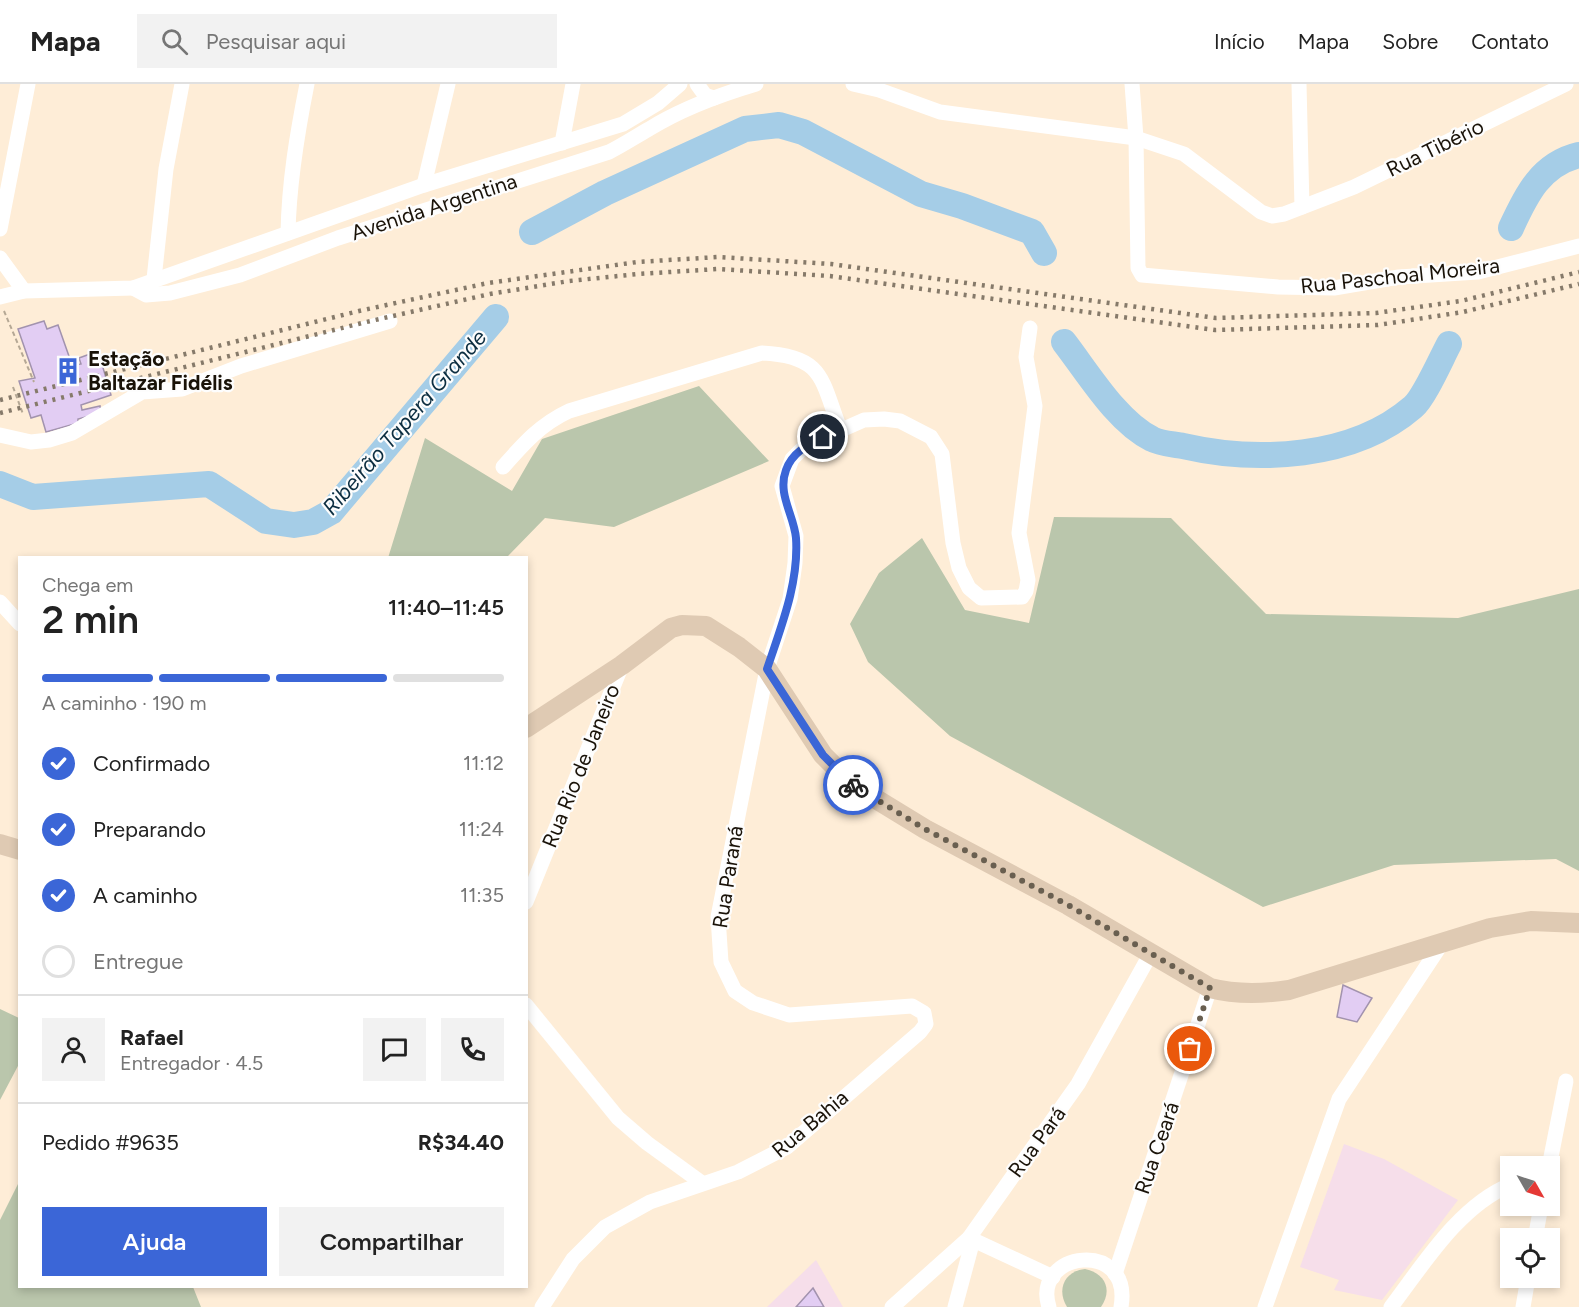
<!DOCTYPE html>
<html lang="pt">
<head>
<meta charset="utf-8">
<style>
  :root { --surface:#fff; --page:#f2f2f2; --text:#222; --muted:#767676; --line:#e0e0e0; --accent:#3b66d7 }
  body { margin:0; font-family:Figtree,sans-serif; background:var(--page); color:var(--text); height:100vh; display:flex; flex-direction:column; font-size:22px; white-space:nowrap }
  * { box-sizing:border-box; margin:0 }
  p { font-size:20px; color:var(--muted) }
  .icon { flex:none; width:33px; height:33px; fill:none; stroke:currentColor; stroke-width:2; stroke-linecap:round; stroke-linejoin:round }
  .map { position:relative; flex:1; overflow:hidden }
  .sheet { position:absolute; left:18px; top:472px; width:510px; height:732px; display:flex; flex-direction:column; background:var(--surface); border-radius:0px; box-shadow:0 3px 9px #0003 }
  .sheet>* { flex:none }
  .needle { width:39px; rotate:129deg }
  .tools { position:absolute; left:1500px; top:1072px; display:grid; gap:12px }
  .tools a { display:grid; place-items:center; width:60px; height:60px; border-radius:0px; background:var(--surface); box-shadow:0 3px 9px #0003; font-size:30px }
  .pin { position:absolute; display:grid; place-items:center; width:51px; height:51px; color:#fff; margin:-26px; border:3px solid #fff; border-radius:50%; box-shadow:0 2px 6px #0007 }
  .courier { position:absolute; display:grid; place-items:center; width:60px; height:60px; margin:-30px; border:4px solid #3b66d7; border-radius:50%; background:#fff; color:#222; box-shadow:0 2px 8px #0007 }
  .headline em { font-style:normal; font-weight:600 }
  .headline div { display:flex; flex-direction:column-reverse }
  .headline { display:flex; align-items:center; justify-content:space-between; height:102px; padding:0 24px }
  h1 { font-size:39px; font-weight:600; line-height:45px }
  .bar { display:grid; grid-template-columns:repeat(4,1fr); gap:9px 6px; align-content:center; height:72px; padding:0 24px }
  .bar i { height:8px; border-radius:4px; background:var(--line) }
  .bar .active { background:var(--accent) }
  .bar p { grid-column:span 4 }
  .line { display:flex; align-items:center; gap:15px; padding:0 24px; border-top:2px solid var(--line) }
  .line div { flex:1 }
  .round { display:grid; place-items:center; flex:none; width:63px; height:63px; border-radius:0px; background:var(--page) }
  ol { padding:0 24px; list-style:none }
  li { display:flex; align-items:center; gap:18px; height:66px }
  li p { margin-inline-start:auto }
  li .icon { padding:6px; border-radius:50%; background:var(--accent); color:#fff; stroke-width:4 }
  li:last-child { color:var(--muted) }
  li i { width:33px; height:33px; border:3px solid var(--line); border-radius:50% }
  .cta { display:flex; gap:12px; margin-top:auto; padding:12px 24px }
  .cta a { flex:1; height:69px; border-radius:0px; background:var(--accent); color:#fff; font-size:24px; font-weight:600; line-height:69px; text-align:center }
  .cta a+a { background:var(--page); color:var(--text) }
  header { display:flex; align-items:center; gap:36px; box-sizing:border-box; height:84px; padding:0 30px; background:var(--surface); border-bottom:2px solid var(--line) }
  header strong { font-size:28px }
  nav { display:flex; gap:33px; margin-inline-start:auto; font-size:21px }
  .search { width:420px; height:54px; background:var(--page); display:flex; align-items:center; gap:15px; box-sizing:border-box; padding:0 21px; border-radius:0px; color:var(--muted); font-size:22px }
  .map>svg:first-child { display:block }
</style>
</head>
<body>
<header>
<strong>Mapa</strong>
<div class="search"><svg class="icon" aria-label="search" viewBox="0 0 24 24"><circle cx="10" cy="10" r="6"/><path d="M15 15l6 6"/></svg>Pesquisar aqui</div>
<nav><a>Início</a><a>Mapa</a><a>Sobre</a><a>Contato</a></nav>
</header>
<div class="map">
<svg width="1579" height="1223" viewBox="0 0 1579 1223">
  <rect width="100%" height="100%" fill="#feedd7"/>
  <g fill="#f6deea">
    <polygon points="1344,1060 1384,1075 1458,1116 1382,1216 1334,1206 1339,1196 1300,1183"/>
    <polygon points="816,1176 843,1223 767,1223"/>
  </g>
  <g fill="#bac6ac">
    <polygon points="699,302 769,377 614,443 545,434 506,474 388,474 425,354 512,407 542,355"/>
    <polygon points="1054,433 1171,434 1266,530 1458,534 1579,505 1579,787 1556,775 1394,781 1263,823 950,652 868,578 850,540 879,489 922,454 965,526 1029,539"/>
    <polygon points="0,925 19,934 19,980 0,1016"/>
    <polygon points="19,1098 20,1203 193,1203 201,1223 0,1223 0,1136"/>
    <path d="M1085,1185C1105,1189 1113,1206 1101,1223H1067C1056,1205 1065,1187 1085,1185Z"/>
  </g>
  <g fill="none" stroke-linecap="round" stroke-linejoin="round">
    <g stroke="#a5cde7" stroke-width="26">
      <path d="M1511,144C1526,111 1541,80 1579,71"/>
      <polyline points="532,148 605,109 745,45 779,41 803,48 921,110 962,122 1032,148 1044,169"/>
      <path d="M1064,258C1088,289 1117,338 1152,355C1161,360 1174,360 1183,362C1257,379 1353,375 1413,323C1424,314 1441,275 1449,260"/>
      <polyline points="0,400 33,413 209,400 266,437 294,441 313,438 331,428 496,233"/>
    </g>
  </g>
  <g fill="#e2cdf3" stroke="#a293ae" stroke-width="1.5">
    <polygon points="44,237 47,245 58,241 70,275 74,274 76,281 81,280 79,274 90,270 93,279 101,277 111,311 81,321 82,326 100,322 101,329 78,335 78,339 46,348 41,331 31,334 19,297 35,294 18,245"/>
    <polygon points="1343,901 1372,914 1357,938 1337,933"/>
    <polygon points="813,1204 824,1223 796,1223"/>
  </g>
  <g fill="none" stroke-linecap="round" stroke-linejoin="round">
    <g stroke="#b5a895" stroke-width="2" stroke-dasharray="4.5 3" stroke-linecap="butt">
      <polyline points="4,227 34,298"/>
      <polyline points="13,303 23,330"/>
    </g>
    <g stroke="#fff" stroke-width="15">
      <polyline points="697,0 705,11 714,14"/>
      <polyline points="853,0 879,6 940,28 1136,54 1184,70 1261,128 1272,132 1284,130 1354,103 1566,0"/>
      <polyline points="1132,0 1136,54 1138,184 1142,191 1278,203 1334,204 1399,193 1478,188 1579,162"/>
      <polyline points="1299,0 1302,123"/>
      <polyline points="562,59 573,0"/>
      <polyline points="424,101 448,0"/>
      <polyline points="0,145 28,0"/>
      <path d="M288,149C289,98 297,50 307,0"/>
      <polyline points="0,174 24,207"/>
      <polyline points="154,195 166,85 182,0"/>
      <path d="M133,204L146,211L170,209L240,191L338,154L609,68C623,61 635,53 649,45C681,25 719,11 756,0"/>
      <polyline points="0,213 24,207 133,204 424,101 623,40 658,19 680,0"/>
      <polyline points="0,351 31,358 49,356 72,349 142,308 182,305 241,282 390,237"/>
      <path d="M503,383C524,359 541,340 569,327L762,269C824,272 821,295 840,345"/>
      <polyline points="0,518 20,540"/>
      <polyline points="526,818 622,581"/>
      <polyline points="526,921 618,1034 647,1059 702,1099"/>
      <polyline points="1549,1083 1566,997"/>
      <polyline points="969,1154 1053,1193"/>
      <polyline points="1535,1155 1541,1122"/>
      <polyline points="1115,1190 1210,904"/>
      <polyline points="542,1223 573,1175 605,1143 650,1118 738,1088 787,1063 920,948 926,940 924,929 912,922 789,931 753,919 735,907 721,878 718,833 767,585 790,515 795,479 796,452 782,402 792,375 805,362 864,336 884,335 900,337 931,353 942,370 953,459 959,484 969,504 981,514 1022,513 1026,507 1028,496 1019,449 1035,322 1026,273 1030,244"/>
      <polyline points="892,1223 969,1154 1078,1000 1151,869"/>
      <polyline points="955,1223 973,1156"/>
      <path d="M1049,1223C1031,1167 1133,1154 1121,1223"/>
      <polyline points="1265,1223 1339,1015 1442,859"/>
      <path d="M1391,1223C1423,1181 1459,1122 1510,1101"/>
      <polyline points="1523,1223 1528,1194"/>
    </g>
    <g stroke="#dfcab3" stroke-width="20">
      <path d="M526,644L622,581L671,544L682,541L706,542L739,563L767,585L823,671L853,701L925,745L1068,821L1210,904C1237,911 1262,910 1289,906L1490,844L1531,837L1579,839"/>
      <polyline points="0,760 20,766"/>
    </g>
    <g stroke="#867a6a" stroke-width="4.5" stroke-dasharray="3 6" stroke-linecap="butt">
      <polyline points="0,316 359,227 488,199 637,178 718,173 831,180 1216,234 1376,229 1461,217 1579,188"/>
      <polyline points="0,329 362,239 490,210 569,197 638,190 718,185 830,192 1215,246 1378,241 1463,228 1579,200"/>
    </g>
  </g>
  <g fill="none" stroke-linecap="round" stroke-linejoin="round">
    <polyline stroke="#695f50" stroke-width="6" stroke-dasharray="0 10.8" points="853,701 925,745 1068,821 1210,904 1190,965"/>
    <path stroke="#3b66d7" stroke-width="8" d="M823,353C807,361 792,369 786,386C777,410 794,431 796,454C799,499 781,543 767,585L823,671L853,701"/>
  </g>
  <defs>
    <symbol id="building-bare" viewBox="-9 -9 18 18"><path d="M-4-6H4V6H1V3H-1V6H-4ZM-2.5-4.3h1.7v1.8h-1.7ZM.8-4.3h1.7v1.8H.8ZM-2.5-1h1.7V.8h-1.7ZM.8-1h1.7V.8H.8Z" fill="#3b66d7" stroke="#fdfdfd" stroke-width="2.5" paint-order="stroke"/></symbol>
  </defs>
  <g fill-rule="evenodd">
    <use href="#building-bare" x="49" y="268" width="38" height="38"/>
  </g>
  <g text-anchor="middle" stroke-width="4.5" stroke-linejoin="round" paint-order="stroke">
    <g font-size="21" fill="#191208" stroke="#fdfdfd">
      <text transform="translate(1435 64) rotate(-26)" y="7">Rua Tibério</text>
      <text transform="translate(434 123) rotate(-18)" y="7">Avenida Argentina</text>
      <text transform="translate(1400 192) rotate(-6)" y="7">Rua Paschoal Moreira</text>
      <text transform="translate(581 682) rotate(-68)" y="7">Rua Rio de Janeiro</text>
      <text transform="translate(728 793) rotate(-81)" y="7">Rua Paraná</text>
      <text transform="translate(810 1040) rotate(-40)" y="7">Rua Bahia</text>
      <text transform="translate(1037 1058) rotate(-54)" y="7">Rua Pará</text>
      <text transform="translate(1157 1064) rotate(-71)" y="7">Rua Ceará</text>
    </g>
    <g font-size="21" font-weight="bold" fill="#191208" stroke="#fdfdfd" text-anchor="start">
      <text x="88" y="282">Estação<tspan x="88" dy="24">Baltazar Fidélis</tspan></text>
    </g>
    <g font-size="22" font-style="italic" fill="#0c2e41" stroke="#fdfdfd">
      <text transform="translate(404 338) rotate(-49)" y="8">Ribeirão Tapera Grande</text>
    </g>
  </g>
</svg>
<div class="tools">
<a><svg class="needle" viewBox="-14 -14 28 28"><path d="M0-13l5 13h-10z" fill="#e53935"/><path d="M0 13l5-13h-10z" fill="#767676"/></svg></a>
<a><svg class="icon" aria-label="locate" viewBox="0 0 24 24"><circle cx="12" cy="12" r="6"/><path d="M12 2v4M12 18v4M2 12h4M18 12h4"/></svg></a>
</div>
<div class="pin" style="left:1190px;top:965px;background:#ea580c"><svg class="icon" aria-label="bag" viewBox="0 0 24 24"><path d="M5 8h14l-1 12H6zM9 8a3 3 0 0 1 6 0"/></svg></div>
<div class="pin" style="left:823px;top:353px;background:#1f2937"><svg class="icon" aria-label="home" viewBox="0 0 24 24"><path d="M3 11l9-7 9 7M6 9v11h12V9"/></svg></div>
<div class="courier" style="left:853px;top:701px"><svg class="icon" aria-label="bike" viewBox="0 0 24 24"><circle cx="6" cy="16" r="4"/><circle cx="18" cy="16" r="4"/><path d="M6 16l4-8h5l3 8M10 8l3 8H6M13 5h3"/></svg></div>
<section class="sheet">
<div class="headline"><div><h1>2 min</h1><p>Chega em</p></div><em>11:40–11:45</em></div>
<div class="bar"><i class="active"></i><i class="active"></i><i class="active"></i><i></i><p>A caminho · 190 m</p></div>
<ol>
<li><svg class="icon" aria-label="check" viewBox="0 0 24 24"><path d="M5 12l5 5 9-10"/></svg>Confirmado<p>11:12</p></li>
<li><svg class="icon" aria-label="check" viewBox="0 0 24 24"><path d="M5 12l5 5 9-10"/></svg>Preparando<p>11:24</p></li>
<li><svg class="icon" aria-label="check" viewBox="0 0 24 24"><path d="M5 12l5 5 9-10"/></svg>A caminho<p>11:35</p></li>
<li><i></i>Entregue</li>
</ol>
<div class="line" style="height:108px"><a class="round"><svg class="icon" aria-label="person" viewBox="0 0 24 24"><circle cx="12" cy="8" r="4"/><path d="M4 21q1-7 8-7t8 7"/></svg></a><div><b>Rafael</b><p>Entregador · 4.5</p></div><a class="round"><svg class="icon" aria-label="chat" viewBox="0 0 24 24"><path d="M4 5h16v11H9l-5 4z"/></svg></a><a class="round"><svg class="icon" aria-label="phone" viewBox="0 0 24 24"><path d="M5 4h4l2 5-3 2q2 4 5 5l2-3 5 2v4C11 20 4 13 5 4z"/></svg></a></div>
<div class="line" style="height:78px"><div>Pedido #9635</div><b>R$34.40</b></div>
<div class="cta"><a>Ajuda</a><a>Compartilhar</a></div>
</section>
</div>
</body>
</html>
